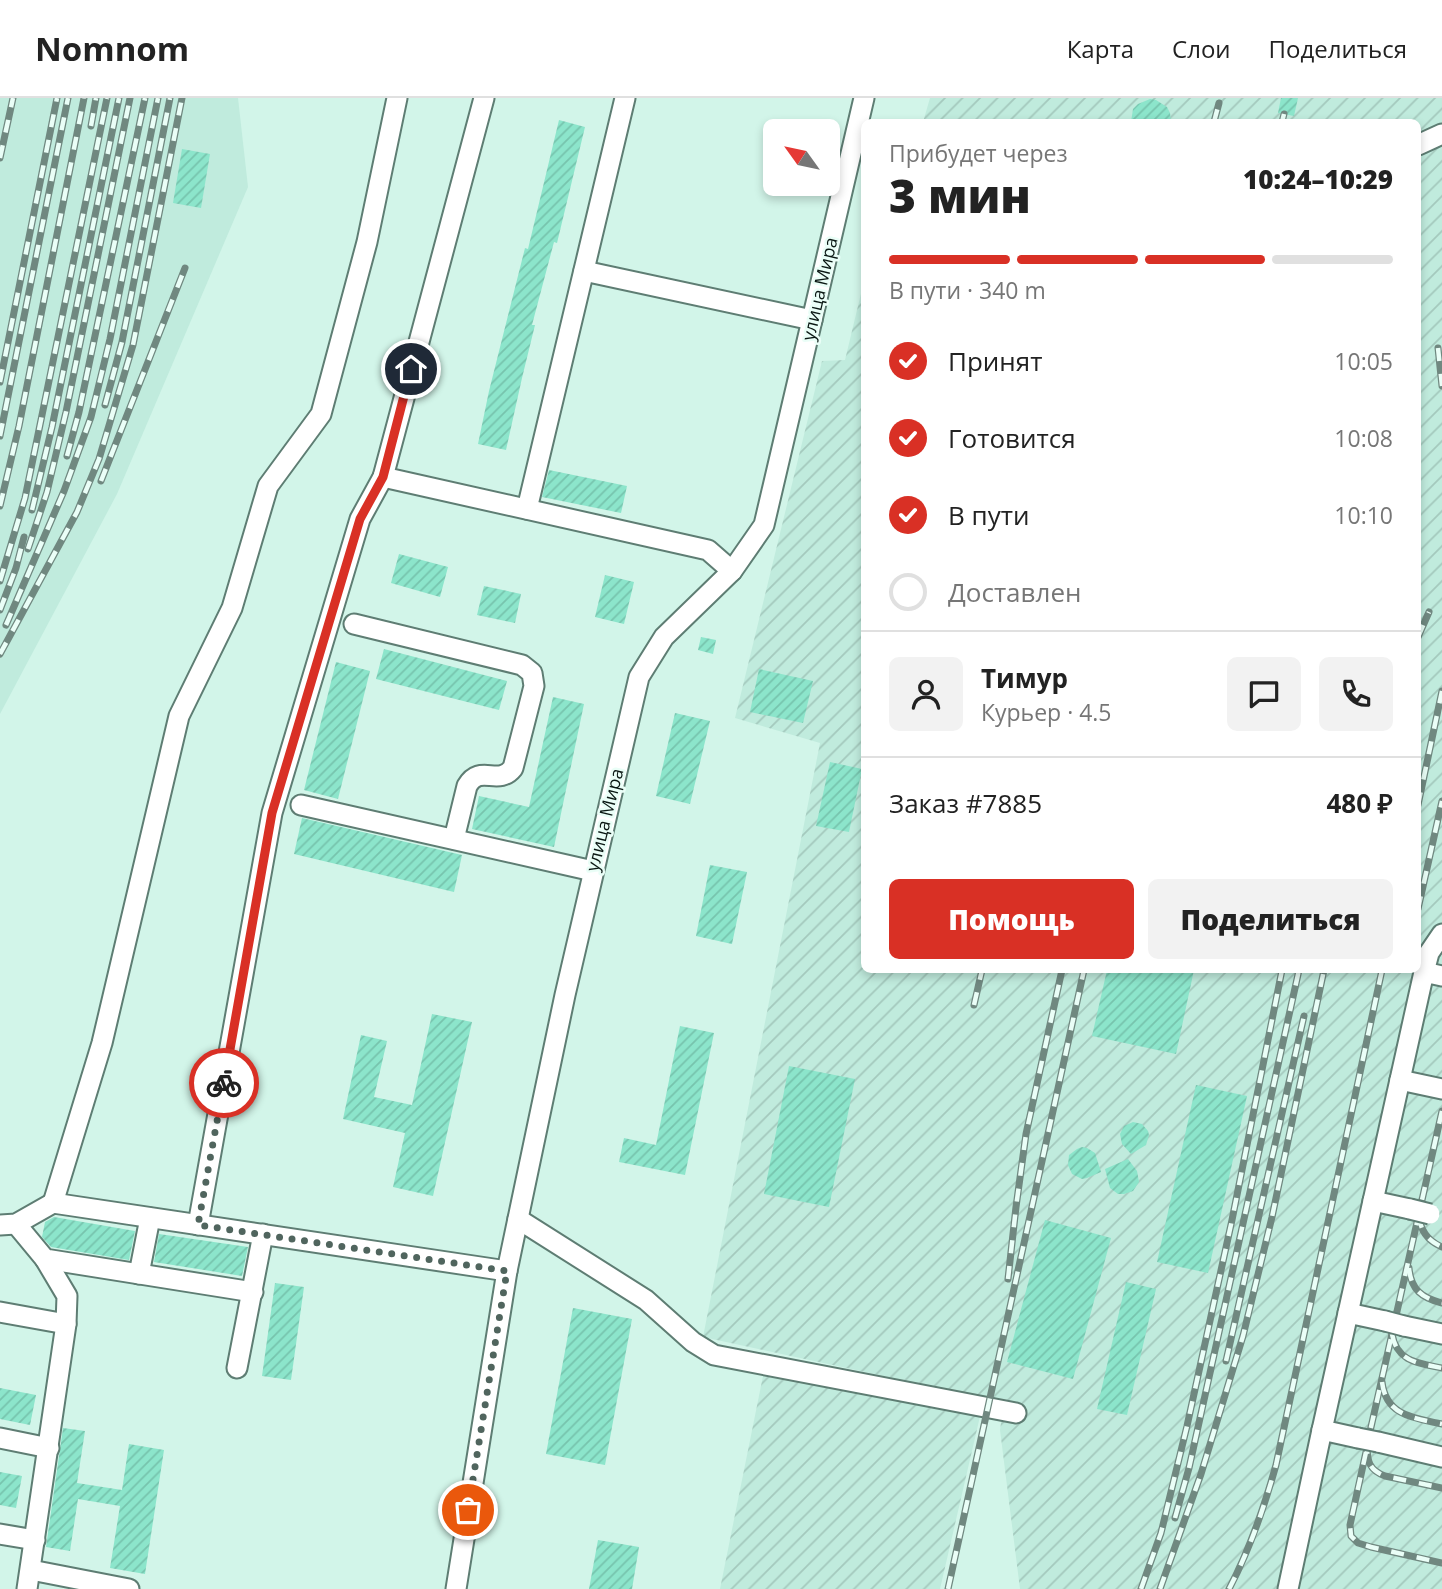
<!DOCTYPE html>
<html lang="ru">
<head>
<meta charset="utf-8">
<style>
  :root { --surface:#fff; --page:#f2f2f2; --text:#222; --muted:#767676; --line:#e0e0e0; --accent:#d93025 }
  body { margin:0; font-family:"Open Sans",sans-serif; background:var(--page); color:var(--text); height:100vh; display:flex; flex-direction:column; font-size:26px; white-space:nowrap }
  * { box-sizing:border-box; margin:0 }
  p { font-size:23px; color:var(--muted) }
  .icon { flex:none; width:38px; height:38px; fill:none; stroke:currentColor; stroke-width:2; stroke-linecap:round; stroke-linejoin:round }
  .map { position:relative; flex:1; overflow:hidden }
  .side { position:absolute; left:861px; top:21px; width:560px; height:854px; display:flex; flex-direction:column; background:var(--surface); border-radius:10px; box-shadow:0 4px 10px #0003 }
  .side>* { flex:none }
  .needle { width:46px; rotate:303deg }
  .controls { position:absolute; left:763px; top:21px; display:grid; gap:14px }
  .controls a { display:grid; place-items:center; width:77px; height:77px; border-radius:10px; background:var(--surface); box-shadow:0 4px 10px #0003; font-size:35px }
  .pin { position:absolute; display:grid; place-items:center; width:60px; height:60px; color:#fff; margin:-30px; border:4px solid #fff; border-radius:50%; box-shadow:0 2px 7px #0007 }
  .courier { position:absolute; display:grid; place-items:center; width:70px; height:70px; margin:-35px; border:5px solid #d93025; border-radius:50%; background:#fff; color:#222; box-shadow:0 2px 9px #0007 }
  .headline em { font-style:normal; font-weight:800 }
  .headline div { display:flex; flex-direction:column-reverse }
  .headline { display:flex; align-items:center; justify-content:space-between; height:119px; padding:0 28px }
  h1 { font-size:46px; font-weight:800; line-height:52px }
  .bar { display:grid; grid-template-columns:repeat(4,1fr); gap:10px 7px; align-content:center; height:84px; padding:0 28px }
  .bar i { height:9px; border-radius:5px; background:var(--line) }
  .bar .active { background:var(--accent) }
  .bar p { grid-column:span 4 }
  .line { display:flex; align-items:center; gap:18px; padding:0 28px; border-top:2px solid var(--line) }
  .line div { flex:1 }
  .round { display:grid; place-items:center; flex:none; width:74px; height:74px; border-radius:10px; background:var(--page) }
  ol { padding:0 28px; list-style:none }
  li { display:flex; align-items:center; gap:21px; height:77px }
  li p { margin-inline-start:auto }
  li .icon { padding:7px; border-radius:50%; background:var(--accent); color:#fff; stroke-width:4 }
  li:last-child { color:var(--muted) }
  li i { width:38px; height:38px; border:4px solid var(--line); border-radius:50% }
  .action { display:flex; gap:14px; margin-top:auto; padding:14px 28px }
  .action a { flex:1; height:80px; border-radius:10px; background:var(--accent); color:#fff; font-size:28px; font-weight:800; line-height:80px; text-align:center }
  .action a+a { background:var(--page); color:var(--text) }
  header { display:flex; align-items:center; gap:42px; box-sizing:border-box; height:98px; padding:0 35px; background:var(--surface); border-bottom:2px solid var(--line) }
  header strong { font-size:33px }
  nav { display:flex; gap:38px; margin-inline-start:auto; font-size:24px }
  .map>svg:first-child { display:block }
</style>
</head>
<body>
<header>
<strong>Nomnom</strong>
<nav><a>Карта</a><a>Слои</a><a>Поделиться</a></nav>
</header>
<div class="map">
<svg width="1442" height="1491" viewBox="0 0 1442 1491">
  <defs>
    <pattern id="industrial-furrows" width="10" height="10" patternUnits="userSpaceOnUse" patternTransform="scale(1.75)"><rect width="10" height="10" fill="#c0ebdd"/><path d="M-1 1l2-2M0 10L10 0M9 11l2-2" fill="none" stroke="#a4c9bd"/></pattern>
    <pattern id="building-hatch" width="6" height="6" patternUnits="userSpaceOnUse" patternTransform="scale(1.75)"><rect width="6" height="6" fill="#8ce5cb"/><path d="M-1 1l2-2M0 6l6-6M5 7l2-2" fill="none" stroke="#77c4ad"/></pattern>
  </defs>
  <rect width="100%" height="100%" fill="#d2f5e9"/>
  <polygon fill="#c0ebdd" points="0,0 238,0 248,89 117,396 0,616"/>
  <g fill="url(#industrial-furrows)">
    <polygon points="930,0 1442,0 1442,1491 1020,1491 1000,1332 1004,1304 703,1239 820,645 735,620 822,263 845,262 864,183 864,872 1418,872 1418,24 923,24"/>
    <polygon points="764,1273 981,1314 940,1491 720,1491"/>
  </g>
  <g fill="url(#building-hatch)">
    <polygon points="1281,0 1298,0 1294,18 1278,15"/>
    <polygon points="1150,1 1156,2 1167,9 1170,15 1171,24 1131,24 1133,11 1138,6"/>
    <polygon points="559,22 585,29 557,145 554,144 532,227 535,227 522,280 506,352 478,346 489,293 525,150 528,151"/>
    <polygon points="182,51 210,56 201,110 173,105"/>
    <polygon points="549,372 627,388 621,415 542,399"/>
    <polygon points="399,456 448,469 440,499 391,485"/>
    <polygon points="605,477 634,484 624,526 595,519"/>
    <polygon points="484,488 521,496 515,525 477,517"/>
    <polygon points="701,539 716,542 713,556 698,552"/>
    <polygon points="384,551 507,583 499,612 376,581"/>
    <polygon points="336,564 370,573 338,701 304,692"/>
    <polygon points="759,571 813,583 803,625 750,614"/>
    <polygon points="553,599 584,606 554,749 472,731 479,698 529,709"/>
    <polygon points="675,615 710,623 690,706 656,698"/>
    <polygon points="830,664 862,671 849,734 816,728"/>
    <polygon points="302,720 462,757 454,794 294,756"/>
    <polygon points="710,767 747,774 732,846 696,838"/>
    <polygon points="1107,872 1194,872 1176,956 1092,938"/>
    <polygon points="432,916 472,924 433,1098 393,1089 405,1035 343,1021 361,937 387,943 374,999 412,1007"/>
    <polygon points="680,928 714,935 685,1077 619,1064 624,1040 656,1047"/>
    <polygon points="789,968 855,981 829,1109 764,1096"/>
    <polygon points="1196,987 1247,998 1208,1175 1157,1164"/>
    <polygon points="1133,1024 1142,1026 1148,1033 1149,1037 1146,1047 1131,1056 1122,1046 1120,1036 1124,1028"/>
    <polygon points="1082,1049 1087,1050 1095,1055 1101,1074 1087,1080 1082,1081 1072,1076 1068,1067 1069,1057 1077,1051"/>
    <polygon points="1128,1061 1137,1073 1139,1084 1133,1093 1124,1096 1118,1096 1110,1090 1105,1071"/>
    <polygon points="54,1119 135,1133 129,1162 51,1149 42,1139 45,1124"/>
    <polygon points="1045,1122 1111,1140 1073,1281 1007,1264"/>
    <polygon points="159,1136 248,1149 242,1178 154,1164"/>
    <polygon points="1126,1184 1156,1191 1127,1317 1097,1311"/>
    <polygon points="275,1185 304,1189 291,1282 262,1278"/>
    <polygon points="573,1210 632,1221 605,1367 546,1356"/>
    <polygon points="0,1290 36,1297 30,1327 0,1321"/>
    <polygon points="63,1330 85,1333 77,1385 122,1392 129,1346 164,1352 145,1476 110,1470 120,1408 78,1401 70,1453 46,1449"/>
    <polygon points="0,1374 22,1378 16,1410 0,1407"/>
    <polygon points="598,1442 639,1449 632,1491 589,1491"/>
  </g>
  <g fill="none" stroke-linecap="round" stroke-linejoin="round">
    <defs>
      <g id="minor">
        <polyline points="1418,47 1442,36"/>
        <polyline points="584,173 812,222"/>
        <polyline points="383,379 708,452 732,473"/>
        <polyline points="527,411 625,0"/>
        <path d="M354,526L522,567L532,575L534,588L513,670C498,689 480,665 467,688L454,741"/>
        <polyline points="301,707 593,773"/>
        <polyline points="1424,874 1429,855 1442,836"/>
        <polyline points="1400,982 1442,991"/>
        <polyline points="1373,1103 1410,1111"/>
        <polyline points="53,1105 102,945 179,618 232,510 268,388 321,316 367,144 397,0"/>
        <polyline points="518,1121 646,1202 693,1244 714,1257 1016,1315"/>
        <polyline points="16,1126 45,1161 253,1194"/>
        <polyline points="0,1127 16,1126 53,1105 507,1173"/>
        <polyline points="198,1127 272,715 360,421 383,379 484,0"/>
        <polyline points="139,1176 150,1120"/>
        <polyline points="0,1214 66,1226"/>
        <polyline points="1348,1215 1385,1223"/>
        <polyline points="1404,1228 1442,1236"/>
        <polyline points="237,1270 263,1136"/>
        <polyline points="0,1340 49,1350"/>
        <polyline points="1358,1340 1322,1332 1424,874 1442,878"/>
        <polyline points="1378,1344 1442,1359"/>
        <polyline points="0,1436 35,1442"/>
        <polyline points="31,1472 129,1491"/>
        <polyline points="27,1491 66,1226 67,1198 45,1161"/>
        <polyline points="456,1491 507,1173 565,897 639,579 664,539 732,473 764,427 864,0"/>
        <polyline points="1288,1491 1322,1332"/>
      </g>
    </defs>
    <use href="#minor" stroke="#5e7d73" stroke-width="23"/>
    <use href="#minor" stroke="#fff" stroke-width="19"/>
    <defs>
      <g id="rail">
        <polyline points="1214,24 1219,5"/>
        <polyline points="1282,24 1284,16"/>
        <polyline points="91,28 96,0"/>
        <polyline points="0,60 13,0"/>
        <polyline points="1438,250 1442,288"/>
        <polyline points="0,284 57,0"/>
        <polyline points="105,307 122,244 170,0"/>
        <polyline points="0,338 68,0"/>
        <polyline points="67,358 79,314 145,0"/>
        <polyline points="101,383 185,170"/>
        <polyline points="0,408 19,328 84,0"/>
        <polyline points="32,412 52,329 119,0"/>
        <polyline points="28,451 47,394 66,314 130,0"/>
        <polyline points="0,483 25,400 107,0"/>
        <polyline points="0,512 16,470 24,439"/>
        <polyline points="6,527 64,393 91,319 110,241 158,0"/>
        <polyline points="1418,539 1429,514"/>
        <polyline points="0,556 77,414 99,361 133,247 182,0"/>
        <polyline points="1418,707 1442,593"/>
        <polyline points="1418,811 1442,703"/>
        <polyline points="974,907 982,872"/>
        <path d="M1442,1013L1367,1347C1367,1363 1369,1372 1385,1378L1442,1390"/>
        <path d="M1419,1117C1420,1133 1428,1143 1442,1149"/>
        <path d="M1409,1170C1411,1192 1422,1200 1442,1205"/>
        <polyline points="1008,1181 1016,1109 1026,1036 1062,872"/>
        <path d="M1392,1236C1397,1264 1418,1265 1442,1270"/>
        <polyline points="1226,1263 1304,918"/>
        <path d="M1382,1284C1386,1318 1414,1320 1442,1326"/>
        <polyline points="1366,1354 1350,1427 1351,1438 1358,1445 1371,1449 1442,1465"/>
        <polyline points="1175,1420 1189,1370 1299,872"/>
        <polyline points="948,1491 1084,872"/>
        <polyline points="1141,1491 1161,1435 1187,1328 1232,1122 1282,872"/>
        <polyline points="1160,1491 1201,1376 1243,1238 1272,1119 1324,872"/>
        <path d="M1229,1491C1250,1451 1264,1410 1276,1367L1382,872"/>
      </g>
    </defs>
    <use href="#rail" stroke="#708880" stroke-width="7"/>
    <use href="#rail" stroke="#eafef7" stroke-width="4.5" stroke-dasharray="13" stroke-linecap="butt"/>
    <defs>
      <g id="minor-bridge">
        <polyline points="1410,1111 1430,1116"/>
        <polyline points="1385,1223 1404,1228"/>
        <polyline points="1358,1340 1378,1344"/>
      </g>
    </defs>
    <use href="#minor-bridge" stroke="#5e7d73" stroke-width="23" stroke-linecap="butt"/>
    <use href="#minor-bridge" stroke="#fff" stroke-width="19"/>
  </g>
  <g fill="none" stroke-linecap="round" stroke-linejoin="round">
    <polyline stroke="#50655e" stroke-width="7" stroke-dasharray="0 12.6" points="224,985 198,1127 507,1173 468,1412"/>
    <polyline stroke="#d93025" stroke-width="9" points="224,985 272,715 360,421 383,379 411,271"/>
  </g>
  <g text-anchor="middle" stroke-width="5" stroke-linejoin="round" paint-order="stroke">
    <g font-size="18" fill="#0a1713" stroke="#eafef7">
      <text transform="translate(820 191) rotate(-77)" y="6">улица Мира</text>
      <text transform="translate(605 722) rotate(-76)" y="6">улица Мира</text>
    </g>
  </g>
</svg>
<div class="controls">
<a><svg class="needle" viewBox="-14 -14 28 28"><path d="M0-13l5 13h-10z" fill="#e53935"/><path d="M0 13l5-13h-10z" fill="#767676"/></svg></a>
</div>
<div class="pin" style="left:468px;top:1412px;background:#ea580c"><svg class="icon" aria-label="bag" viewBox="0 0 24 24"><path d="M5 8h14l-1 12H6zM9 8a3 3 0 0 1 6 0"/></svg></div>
<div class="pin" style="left:411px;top:271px;background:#1f2937"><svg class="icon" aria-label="home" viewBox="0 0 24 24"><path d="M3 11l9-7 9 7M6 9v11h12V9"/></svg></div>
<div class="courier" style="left:224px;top:985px"><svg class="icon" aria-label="bike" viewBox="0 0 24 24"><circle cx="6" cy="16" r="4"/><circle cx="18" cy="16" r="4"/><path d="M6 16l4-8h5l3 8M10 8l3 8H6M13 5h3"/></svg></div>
<section class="side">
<div class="headline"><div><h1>3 мин</h1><p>Прибудет через</p></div><em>10:24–10:29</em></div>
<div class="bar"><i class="active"></i><i class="active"></i><i class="active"></i><i></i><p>В пути · 340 m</p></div>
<ol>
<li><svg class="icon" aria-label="check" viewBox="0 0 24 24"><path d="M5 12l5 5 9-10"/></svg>Принят<p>10:05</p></li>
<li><svg class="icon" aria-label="check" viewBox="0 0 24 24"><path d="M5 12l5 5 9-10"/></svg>Готовится<p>10:08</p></li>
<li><svg class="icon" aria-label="check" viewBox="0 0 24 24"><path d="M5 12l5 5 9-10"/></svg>В пути<p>10:10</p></li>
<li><i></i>Доставлен</li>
</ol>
<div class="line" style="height:126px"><a class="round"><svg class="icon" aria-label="person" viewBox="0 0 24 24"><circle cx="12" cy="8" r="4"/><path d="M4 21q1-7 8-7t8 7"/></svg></a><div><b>Тимур</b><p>Курьер · 4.5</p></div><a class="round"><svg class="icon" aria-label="chat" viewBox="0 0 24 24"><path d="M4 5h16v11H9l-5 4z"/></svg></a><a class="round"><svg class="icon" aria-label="phone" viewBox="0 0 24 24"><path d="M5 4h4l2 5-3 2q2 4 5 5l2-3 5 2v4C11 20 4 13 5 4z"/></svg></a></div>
<div class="line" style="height:91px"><div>Заказ #7885</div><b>480 ₽</b></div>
<div class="action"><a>Помощь</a><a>Поделиться</a></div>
</section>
</div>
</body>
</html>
